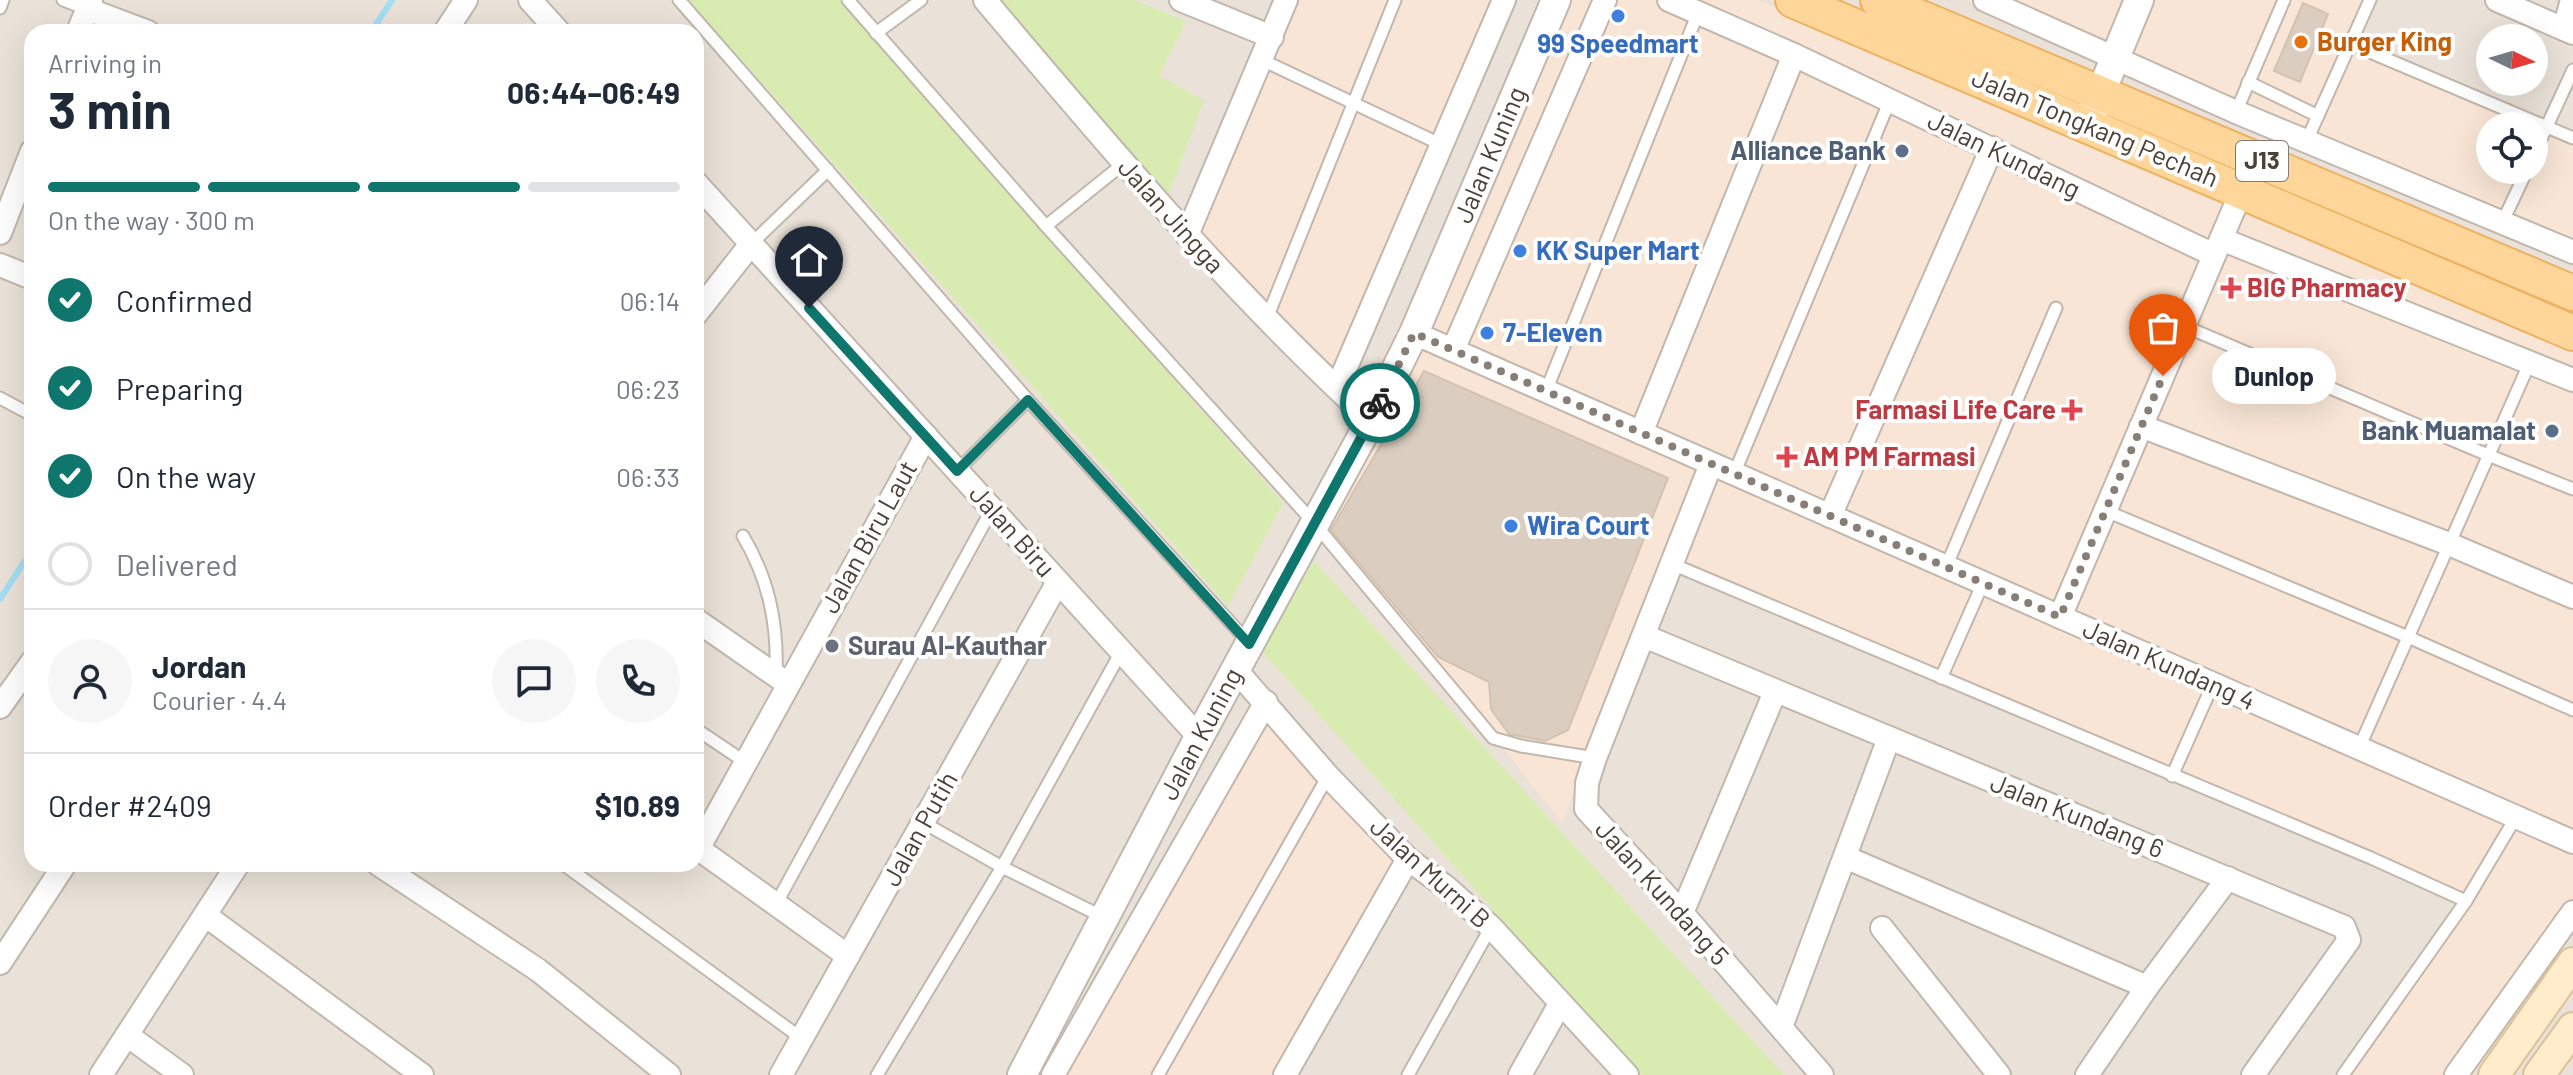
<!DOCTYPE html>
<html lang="en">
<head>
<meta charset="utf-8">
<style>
  :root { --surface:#fff; --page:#f6f6f7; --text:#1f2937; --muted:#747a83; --line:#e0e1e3; --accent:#0f766e }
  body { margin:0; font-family:Barlow,sans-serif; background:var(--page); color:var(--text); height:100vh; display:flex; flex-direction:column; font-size:30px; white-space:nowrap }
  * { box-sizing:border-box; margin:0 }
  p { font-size:26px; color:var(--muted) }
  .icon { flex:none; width:44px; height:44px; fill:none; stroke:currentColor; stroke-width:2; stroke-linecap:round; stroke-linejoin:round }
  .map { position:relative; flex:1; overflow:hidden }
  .details { position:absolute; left:24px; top:24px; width:680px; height:848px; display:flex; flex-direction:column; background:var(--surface); border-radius:24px; box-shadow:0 8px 32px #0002 }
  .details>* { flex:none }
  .needle { width:52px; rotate:95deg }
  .buttons { position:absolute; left:2476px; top:24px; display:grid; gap:16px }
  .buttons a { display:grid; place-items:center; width:72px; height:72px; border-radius:50%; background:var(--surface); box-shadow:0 8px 32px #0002; font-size:40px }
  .pin { position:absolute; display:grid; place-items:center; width:68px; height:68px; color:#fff; margin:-82px -34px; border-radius:50% 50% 50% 0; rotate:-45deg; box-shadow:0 0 8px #0007 }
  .pin .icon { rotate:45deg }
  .courier { position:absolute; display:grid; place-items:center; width:80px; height:80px; margin:-40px; border:6px solid #0f766e; border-radius:50%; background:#fff; color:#222; box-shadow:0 2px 10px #0007 }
  .bubble { position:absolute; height:56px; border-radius:28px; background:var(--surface); box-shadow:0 8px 32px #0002; font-size:26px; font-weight:700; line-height:56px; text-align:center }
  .overview em { font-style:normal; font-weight:700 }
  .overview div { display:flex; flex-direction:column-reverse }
  .overview { display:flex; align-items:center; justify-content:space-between; height:136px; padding:0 24px }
  h1 { font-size:52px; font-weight:700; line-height:60px }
  .bar { display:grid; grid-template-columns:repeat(4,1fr); gap:12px 8px; align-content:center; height:96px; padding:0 24px }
  .bar i { height:10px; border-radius:6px; background:var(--line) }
  .bar .active { background:var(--accent) }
  .bar p { grid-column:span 4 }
  .line { display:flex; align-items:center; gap:20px; padding:0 24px; border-top:2px solid var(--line) }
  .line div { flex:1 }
  .round { display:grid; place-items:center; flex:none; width:84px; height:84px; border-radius:42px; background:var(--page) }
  ol { padding:0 24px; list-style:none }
  li { display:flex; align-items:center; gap:24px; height:88px }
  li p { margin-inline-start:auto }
  li .icon { padding:8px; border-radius:50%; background:var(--accent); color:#fff; stroke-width:4 }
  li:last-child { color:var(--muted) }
  li i { width:44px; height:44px; border:4px solid var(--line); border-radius:50% }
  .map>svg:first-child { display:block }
</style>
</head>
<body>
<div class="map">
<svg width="2573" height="1075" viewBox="0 0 2573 1075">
  <rect width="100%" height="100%" fill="#f6f1ea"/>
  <path fill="#eae2d8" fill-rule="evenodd" d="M0,0H2573V1075H0ZM32,32H696V864H32ZM2490,38H2534V82H2490ZM2490,126H2534V170H2490Z"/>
  <g fill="#f8e5d5" fill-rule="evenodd">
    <polygon points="1278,0 1512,0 1339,400 1178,237"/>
    <polygon points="1569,0 1758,0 2573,346 2573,935 2473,1075 2336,1075 2459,902 1665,566 1562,823 1422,645 1326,529"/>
    <polygon points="1966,0 2127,0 2103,59"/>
    <path d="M2151,0H2376L2359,41L2573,133V261L2124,70ZM2490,126H2534V170H2490Z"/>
    <polygon points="1265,689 1337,774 1417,856 1295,1075 1037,1075"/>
  </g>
  <g fill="#d8ecb1">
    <polygon points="688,0 840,0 1283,503 1228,606"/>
    <polygon points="990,0 1134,0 1186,21 1159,76 1204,100 1169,194"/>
    <polygon points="1314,561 1784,1075 1641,1075 1262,651"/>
  </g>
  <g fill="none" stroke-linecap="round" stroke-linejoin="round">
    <g stroke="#a3def5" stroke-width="6">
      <polyline points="371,32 392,0"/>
      <polyline points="0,599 32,550"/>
    </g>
  </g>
  <g fill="#dbcec1" stroke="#d4c2b1" stroke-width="2">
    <polygon points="2303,3 2328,14 2300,82 2274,71"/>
    <polygon points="1424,371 1668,478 1568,730 1545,741 1509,734 1491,709 1489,682 1438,657 1331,530"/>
  </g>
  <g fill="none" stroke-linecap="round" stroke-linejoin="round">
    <defs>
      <g id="service">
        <polyline points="63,0 87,9"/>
        <polyline points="679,0 1028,400 1249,643"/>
        <polyline points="848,0 1046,226 1315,524 1493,738 1521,746 1595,758"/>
        <polyline points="0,8 3,0"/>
        <polyline points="876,33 921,0"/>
        <polyline points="2351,44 2573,138"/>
        <polyline points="1262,60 1440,144"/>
        <polyline points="2248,82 2318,116"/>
        <polyline points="2236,112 2284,0"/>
        <polyline points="2307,140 2370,0"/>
        <polyline points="2534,154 2573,70"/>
        <polyline points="2502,223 2527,170"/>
        <polyline points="1046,226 1123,164"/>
        <polyline points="751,244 828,170"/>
        <polyline points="1267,318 1395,0"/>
        <polyline points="2184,326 2488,455 2573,489"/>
        <polyline points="1546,391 1698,13"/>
        <polyline points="0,398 28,413"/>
        <polyline points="957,471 1028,400"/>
        <polyline points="1734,474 1890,100"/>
        <polyline points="2106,511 2408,637 2573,710"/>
        <path d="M743,536C769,580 778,624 776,675"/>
        <polyline points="1672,564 2371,858 2466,901"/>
        <polyline points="1946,567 2056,308"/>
        <polyline points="1941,678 1983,583"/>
        <polyline points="696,729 745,762"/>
        <polyline points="2359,748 2530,362"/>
        <polyline points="2172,776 2213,684"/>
        <polyline points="924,823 1002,867 1103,917"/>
        <polyline points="563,864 801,1038"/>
        <polyline points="776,904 992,509"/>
        <polyline points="877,1075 1002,867 1121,652"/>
        <polyline points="1158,1075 1328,776"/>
        <polyline points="1408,1075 1491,927"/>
        <polyline points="2343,1075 2466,901 2516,817"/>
      </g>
      <g id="minor">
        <polyline points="530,0 559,32"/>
        <path d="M985,0C1108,146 1230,291 1371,420"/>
        <polyline points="1181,0 1272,37"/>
        <polyline points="1669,0 1794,55 2214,255"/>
        <polyline points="1985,0 2236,112 2573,252"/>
        <polyline points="2497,0 2573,33"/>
        <polyline points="87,9 148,32"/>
        <polyline points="2564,29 2572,0"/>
        <polyline points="78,32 91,0"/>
        <polyline points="445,32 466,0"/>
        <polyline points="696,183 1199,737"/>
        <polyline points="0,233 32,151"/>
        <polyline points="1187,235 1286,0"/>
        <polyline points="2221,239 2573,380"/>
        <polyline points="0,265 32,278"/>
        <polyline points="696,314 751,244"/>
        <polyline points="1414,333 2573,842"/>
        <polyline points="1453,350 1605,0"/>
        <polyline points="1337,388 1504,0"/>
        <polyline points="2141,426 2449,544 2573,597"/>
        <polyline points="1641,433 1794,55"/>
        <polyline points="1711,464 1595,758 1587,783 1586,809 1682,913 1822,1075"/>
        <polyline points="1830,516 1992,148"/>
        <polyline points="2060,617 2242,190"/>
        <polyline points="696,620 788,684"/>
        <polyline points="1644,636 2344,927 2349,940 2253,1075"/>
        <polyline points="1236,670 1328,776 1408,859 1446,887 1491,927 1627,1075"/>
        <polyline points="0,707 32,662"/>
        <polyline points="696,847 848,956"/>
        <polyline points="698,849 926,436"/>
        <polyline points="1845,857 2147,987"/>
        <polyline points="378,864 538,970 669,1075"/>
        <polyline points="1682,913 1775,692"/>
        <polyline points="205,915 422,1075"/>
        <polyline points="1882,928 1999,1075"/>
        <polyline points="0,963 65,864"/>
        <polyline points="1781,1027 1889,738"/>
        <polyline points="127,1035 182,1075"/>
        <polyline points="101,1075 238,864"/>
        <polyline points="781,1075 1058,582"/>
        <polyline points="1053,1075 1266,702"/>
        <polyline points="1285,1075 1408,859"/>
        <polyline points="1520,1075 1560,1004"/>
        <polyline points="2087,1075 2147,987 2228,878"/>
        <polyline points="2456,1075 2573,912"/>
      </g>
      <g id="tertiary">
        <polyline points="2092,114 2139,0"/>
        <polyline points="1022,1075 1199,737 1371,420 1414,333 1556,0"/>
      </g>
      <g id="secondary">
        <polyline points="2494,1075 2573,963"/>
        <polyline points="2539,1075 2573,1028"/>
      </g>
      <g id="primary">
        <polyline points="1793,0 2573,333"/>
        <polyline points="1878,0 2573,293"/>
      </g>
    </defs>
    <use href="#service" stroke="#c2b7ac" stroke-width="15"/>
    <use href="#minor" stroke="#c2b7ac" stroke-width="26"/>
    <use href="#tertiary" stroke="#c2b7ac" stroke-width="32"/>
    <use href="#secondary" stroke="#dbc299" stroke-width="34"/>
    <use href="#primary" stroke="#ecb262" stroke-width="38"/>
    <use href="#service" stroke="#fff" stroke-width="11"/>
    <use href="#minor" stroke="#fff" stroke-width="22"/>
    <use href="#tertiary" stroke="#fff" stroke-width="28"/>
    <use href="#secondary" stroke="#ffeccb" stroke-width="30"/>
    <use href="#primary" stroke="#ffd69a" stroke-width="34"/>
  </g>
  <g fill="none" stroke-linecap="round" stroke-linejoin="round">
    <polyline stroke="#877f76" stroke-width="8" stroke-dasharray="0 14.4" points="1380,403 1414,333 2060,617 2163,376"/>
    <polyline stroke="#0f766e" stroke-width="10" points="809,308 957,471 1028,400 1249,644 1380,403"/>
  </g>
  <g fill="#3f7fe0" stroke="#fff" stroke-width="3">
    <circle cx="1618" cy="16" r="8"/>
    <circle cx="1520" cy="251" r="8"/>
    <circle cx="1487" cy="333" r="8"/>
    <circle cx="1511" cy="526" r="8"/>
  </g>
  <circle fill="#e8710a" stroke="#fff" stroke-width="3" cx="2301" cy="42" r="8"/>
  <g fill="#5c6f8a" stroke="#fff" stroke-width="3">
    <circle cx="1902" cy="151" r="8"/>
    <circle cx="2552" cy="431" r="8"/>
  </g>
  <g fill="#e0444e" stroke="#fff" stroke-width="3">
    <path d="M2227 276h8v8h8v8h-8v8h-8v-8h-8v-8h8z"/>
    <path d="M2068 398h8v8h8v8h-8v8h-8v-8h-8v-8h8z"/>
    <path d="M1783 445h8v8h8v8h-8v8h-8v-8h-8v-8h8z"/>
  </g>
  <circle fill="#6b7280" stroke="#fff" stroke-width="3" cx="832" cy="646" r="8"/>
  <g text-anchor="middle" stroke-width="8" stroke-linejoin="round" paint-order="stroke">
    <rect fill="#fff" stroke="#817a73" stroke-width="2" x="2236" y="141" width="52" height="40" rx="6"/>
    <g font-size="24" font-weight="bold" fill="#4b4137">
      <text x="2262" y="169">J13</text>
    </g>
    <g font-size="26" font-weight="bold" fill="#c56008" stroke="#fff" text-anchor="start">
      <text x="2317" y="51">Burger King</text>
    </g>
    <g font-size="26" font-weight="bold" fill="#366cbe" stroke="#fff" text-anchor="start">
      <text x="1618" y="53" text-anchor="middle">99 Speedmart</text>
      <text x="1536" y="260">KK Super Mart</text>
      <text x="1503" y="342">7-Eleven</text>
      <text x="1527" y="535">Wira Court</text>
    </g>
    <g font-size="26" fill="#4b4137" stroke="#fff">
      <text transform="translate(2095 128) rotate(23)" y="9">Jalan Tongkang Pechah</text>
      <text transform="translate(1490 155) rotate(-67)" y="9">Jalan Kuning</text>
      <text transform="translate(2004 155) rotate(26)" y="9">Jalan Kundang</text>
      <text transform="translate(1171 216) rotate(48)" y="9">Jalan Jingga</text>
      <text transform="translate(1012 531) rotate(48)" y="9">Jalan Biru</text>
      <text transform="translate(869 537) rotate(-61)" y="9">Jalan Biru Laut</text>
      <text transform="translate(2169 665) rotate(24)" y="9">Jalan Kundang 4</text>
      <text transform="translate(1201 734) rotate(-62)" y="9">Jalan Kuning</text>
      <text transform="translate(2077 816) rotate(22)" y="9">Jalan Kundang 6</text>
      <text transform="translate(920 829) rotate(-61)" y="9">Jalan Putih</text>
      <text transform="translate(1430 873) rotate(42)" y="9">Jalan Murni B</text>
      <text transform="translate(1662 893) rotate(48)" y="9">Jalan Kundang 5</text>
    </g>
    <g font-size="26" font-weight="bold" fill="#4e5e75" stroke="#fff" text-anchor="end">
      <text x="1886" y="160">Alliance Bank</text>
      <text x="2536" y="440">Bank Muamalat</text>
    </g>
    <g font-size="26" font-weight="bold" fill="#be3a42" stroke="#fff" text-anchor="start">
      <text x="2247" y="297">BIG Pharmacy</text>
      <text x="2056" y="419" text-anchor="end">Farmasi Life Care</text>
      <text x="1803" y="466">AM PM Farmasi</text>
    </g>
    <g font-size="26" font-weight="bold" fill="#5b616d" stroke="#fff" text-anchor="start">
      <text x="848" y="655">Surau Al-Kauthar</text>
    </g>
  </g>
</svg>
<div class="buttons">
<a><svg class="needle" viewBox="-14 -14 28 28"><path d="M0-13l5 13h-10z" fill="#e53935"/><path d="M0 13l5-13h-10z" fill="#747a83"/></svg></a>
<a><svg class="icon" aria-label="locate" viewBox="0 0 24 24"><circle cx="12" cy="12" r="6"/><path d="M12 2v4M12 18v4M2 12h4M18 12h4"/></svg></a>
</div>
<div class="pin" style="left:2163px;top:376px;background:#ea580c"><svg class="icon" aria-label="bag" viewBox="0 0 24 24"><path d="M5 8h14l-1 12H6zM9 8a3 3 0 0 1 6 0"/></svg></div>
<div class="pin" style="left:809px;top:308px;background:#1f2937"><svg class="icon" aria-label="home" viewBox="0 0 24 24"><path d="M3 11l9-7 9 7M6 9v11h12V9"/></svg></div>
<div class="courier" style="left:1380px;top:403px"><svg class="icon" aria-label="bike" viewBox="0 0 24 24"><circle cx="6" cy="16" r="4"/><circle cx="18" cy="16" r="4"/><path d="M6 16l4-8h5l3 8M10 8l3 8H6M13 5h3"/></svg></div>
<div class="bubble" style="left:2212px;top:348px;width:124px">Dunlop</div>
<section class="details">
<div class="overview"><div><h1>3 min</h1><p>Arriving in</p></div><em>06:44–06:49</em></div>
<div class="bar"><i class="active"></i><i class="active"></i><i class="active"></i><i></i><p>On the way · 300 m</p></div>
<ol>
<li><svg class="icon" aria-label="check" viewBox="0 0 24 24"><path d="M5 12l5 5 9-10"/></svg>Confirmed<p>06:14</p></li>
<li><svg class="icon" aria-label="check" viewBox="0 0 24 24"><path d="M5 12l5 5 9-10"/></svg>Preparing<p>06:23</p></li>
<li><svg class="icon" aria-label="check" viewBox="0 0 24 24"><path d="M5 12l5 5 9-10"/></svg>On the way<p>06:33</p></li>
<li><i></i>Delivered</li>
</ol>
<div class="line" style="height:144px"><a class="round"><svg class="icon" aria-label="person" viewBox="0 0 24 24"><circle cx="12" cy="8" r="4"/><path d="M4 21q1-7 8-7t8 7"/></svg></a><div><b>Jordan</b><p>Courier · 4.4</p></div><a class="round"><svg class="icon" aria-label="chat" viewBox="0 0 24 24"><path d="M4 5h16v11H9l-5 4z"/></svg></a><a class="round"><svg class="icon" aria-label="phone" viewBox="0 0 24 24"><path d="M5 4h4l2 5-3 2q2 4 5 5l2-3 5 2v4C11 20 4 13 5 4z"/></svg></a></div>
<div class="line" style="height:104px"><div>Order #2409</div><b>$10.89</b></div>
</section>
</div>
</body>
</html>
